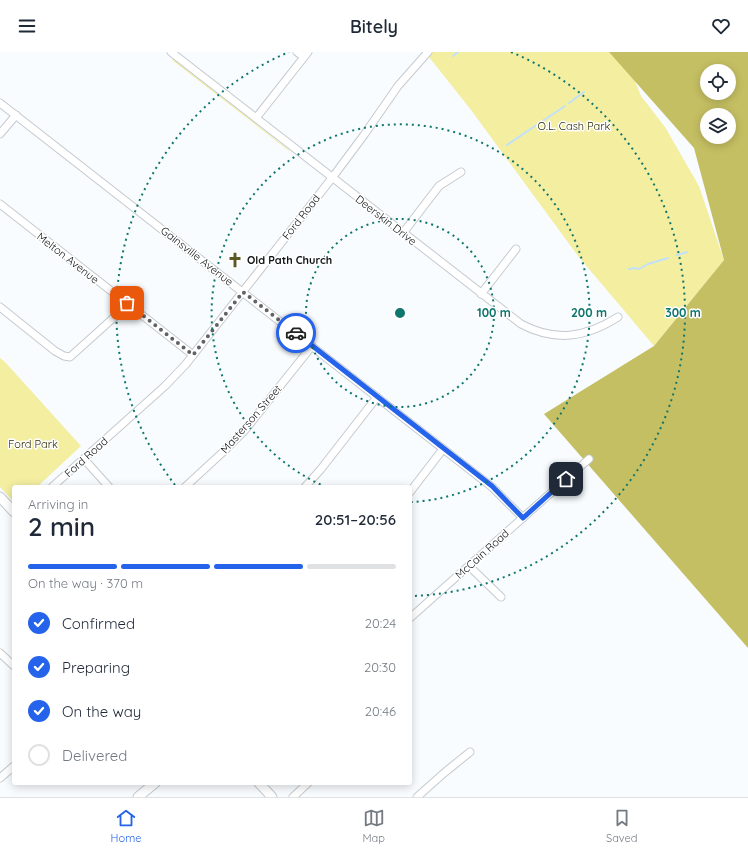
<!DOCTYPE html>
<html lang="en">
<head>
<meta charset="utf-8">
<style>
  :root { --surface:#fff; --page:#f2f2f3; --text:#1f2937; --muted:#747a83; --line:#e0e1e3; --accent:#2563eb }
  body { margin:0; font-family:Quicksand,sans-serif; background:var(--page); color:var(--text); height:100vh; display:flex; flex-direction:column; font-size:15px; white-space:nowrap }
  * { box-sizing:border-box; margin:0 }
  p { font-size:13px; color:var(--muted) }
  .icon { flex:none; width:22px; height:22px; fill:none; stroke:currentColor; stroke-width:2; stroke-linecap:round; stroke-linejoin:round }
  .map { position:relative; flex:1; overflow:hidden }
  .details { position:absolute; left:12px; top:433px; width:400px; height:300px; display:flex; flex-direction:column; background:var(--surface); border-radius:4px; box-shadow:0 2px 10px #0003 }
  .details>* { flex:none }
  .tools { position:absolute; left:700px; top:12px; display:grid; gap:8px }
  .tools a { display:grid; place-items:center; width:36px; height:36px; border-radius:50%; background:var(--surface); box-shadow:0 2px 10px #0003; font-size:20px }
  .pin { position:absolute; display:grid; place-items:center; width:34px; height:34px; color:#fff; margin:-17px; border-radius:8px; box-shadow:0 2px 6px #0006 }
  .courier { position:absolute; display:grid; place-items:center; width:40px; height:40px; margin:-20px; border:3px solid #2563eb; border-radius:50%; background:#fff; color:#222; box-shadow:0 1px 5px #0007 }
  .overview em { font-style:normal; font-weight:600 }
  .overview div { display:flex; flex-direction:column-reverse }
  .overview { display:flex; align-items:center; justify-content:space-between; height:68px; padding:0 16px }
  h1 { font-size:26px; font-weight:600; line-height:30px }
  .bar { display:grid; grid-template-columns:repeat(4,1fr); gap:6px 4px; align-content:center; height:48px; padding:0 16px }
  .bar i { height:5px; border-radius:3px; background:var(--line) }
  .bar .on { background:var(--accent) }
  .bar p { grid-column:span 4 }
  ol { padding:0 16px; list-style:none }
  li { display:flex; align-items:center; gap:12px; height:44px }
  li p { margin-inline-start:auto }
  li .icon { padding:4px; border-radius:50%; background:var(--accent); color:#fff; stroke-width:4 }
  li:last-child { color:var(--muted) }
  li i { width:22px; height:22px; border:2px solid var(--line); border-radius:50% }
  header { display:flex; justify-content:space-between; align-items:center; height:52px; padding:0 16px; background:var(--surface); font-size:18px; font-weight:600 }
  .tabs { display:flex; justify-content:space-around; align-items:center; height:56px; border-top:1px solid var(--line); background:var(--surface); font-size:11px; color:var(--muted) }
  .tabs a { display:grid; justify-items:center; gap:2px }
  .tabs .on { color:var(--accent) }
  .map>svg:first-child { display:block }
</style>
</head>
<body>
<header><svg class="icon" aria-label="menu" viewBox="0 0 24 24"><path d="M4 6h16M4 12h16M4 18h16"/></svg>Bitely<svg class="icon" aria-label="heart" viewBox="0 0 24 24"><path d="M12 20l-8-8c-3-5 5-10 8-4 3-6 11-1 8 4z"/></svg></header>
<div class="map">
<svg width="748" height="745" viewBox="0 0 748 745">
  <rect width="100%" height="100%" fill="#f8fcff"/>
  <g fill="#f3eea0">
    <polygon points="425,0 623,0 624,1 641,44 665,75 699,134 724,208 654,294 578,204 471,58"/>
    <polygon points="173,7 289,98 289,99 172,8"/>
    <polygon points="0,306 5,310 81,394 37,435 14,435 14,448 12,448 0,435"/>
  </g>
  <path fill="#c5bf63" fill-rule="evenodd" d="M609,0H748V596L544,362L654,294L724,208L694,96ZM707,19H729V41H707ZM707,63H729V85H707Z"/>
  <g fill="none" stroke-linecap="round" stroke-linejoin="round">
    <g stroke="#c2e1f8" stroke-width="2">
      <polyline points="453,4 458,0"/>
      <polyline points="569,51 584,40"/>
      <polyline points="507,93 565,54"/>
      <polyline points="677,203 687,200"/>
      <polyline points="629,217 635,216 639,217 648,212 668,206"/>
    </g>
    <defs>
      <g id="street">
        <path d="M171,0L521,272C555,290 585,286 618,265"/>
        <polyline points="297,0 304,5"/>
        <polyline points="0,51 492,435 523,466"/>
        <polyline points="256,66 308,0"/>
        <polyline points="0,82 16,63"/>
        <polyline points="0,152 193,303"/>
        <polyline points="403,181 439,134 461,120"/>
        <polyline points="481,242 516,197"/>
        <polyline points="0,255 55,299 64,304 70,305 120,260 127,251"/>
        <polyline points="84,407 109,435"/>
        <polyline points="52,435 165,334 186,312 332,126 364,83 398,34 428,0"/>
        <polyline points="185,435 223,400 245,378 312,294"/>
        <polyline points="305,435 321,417 377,345"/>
        <polyline points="410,440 443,397"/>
        <polyline points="469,514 501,545"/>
        <polyline points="410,566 589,407"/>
        <polyline points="0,601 14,614"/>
        <polyline points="0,726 14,714"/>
        <polyline points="293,745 308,731"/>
        <polyline points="417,745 444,721 470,700"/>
      </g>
      <g id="secondary">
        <polyline points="0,445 14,460"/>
        <polyline points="259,731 272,745"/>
        <polyline points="138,745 155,731"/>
      </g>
    </defs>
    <use href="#street" stroke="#c4cacf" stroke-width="9"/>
    <use href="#secondary" stroke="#c4cacf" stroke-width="11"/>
    <use href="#street" stroke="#fff" stroke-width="7"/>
    <use href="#secondary" stroke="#fff" stroke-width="9"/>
  </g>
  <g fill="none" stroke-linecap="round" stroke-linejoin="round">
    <polyline stroke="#616365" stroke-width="4" stroke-dasharray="0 7.2" points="127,251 193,303 243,240 296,281"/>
    <polyline stroke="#2563eb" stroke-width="5" points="296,281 492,434 523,466 566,427"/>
  </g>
  <g fill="none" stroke="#0f766e" stroke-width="2" stroke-dasharray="2 4">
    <circle cx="400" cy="261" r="94"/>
    <path d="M326 435A189 189 0 1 1 412 450"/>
    <path d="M175 433A283 283 0 0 1 289 0M511 0A283 283 0 0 1 412 544"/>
  </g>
  <defs>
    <symbol id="church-bare" viewBox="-9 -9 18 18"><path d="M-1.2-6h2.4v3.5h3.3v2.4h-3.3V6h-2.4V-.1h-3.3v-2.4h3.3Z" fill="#5c5925" stroke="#fff" stroke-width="2.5" paint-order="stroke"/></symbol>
  </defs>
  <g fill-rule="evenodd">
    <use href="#church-bare" x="224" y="197" width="22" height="22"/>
  </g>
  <g text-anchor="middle" stroke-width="3" stroke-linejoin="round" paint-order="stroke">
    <g font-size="11" fill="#2e2b02" stroke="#fff">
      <text x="574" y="78">O.L. Cash Park</text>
      <text x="33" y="396">Ford Park</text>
    </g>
    <g font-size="11" fill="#0f1112" stroke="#fff">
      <text transform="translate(301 165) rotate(-52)" y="4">Ford Road</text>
      <text transform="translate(386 168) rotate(38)" y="4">Deerskin Drive</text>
      <text transform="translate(197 204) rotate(38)" y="4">Gainsville Avenue</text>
      <text transform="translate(68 206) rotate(38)" y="4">Melton Avenue</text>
      <text transform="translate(251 367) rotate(-49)" y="4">Masterson Street</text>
      <text transform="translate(86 405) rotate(-42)" y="4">Ford Road</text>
      <text transform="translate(482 502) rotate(-42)" y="4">McCain Road</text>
    </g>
    <g font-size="11" font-weight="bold" fill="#0f1112" stroke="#fff" text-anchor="start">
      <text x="247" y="212">Old Path Church</text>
    </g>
  </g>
  <circle cx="400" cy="261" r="6" fill="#0f766e" stroke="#fff" stroke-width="2"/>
  <g font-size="12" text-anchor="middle" font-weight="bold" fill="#0f766e" stroke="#fff" stroke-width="3" stroke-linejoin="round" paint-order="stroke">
    <text x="494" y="265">100 m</text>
    <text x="589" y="265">200 m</text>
    <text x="683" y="265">300 m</text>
  </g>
</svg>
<div class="tools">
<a><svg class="icon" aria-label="locate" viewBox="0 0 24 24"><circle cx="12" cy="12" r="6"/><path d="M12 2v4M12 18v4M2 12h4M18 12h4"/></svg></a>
<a><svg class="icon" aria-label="layers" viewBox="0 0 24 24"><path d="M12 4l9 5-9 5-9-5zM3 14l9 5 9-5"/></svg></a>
</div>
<div class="pin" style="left:127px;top:251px;background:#ea580c"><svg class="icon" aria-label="bag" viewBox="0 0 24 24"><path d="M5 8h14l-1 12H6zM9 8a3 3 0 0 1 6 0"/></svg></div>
<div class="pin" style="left:566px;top:427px;background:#1f2937"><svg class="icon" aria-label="home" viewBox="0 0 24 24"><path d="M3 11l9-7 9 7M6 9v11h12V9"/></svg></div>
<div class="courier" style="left:296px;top:281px"><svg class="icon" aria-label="car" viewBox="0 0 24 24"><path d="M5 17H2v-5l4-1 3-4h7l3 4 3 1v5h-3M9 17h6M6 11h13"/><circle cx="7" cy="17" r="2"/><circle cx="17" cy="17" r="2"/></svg></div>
<section class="details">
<div class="overview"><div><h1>2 min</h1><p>Arriving in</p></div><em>20:51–20:56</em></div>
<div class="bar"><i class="on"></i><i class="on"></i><i class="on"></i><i></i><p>On the way · 370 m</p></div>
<ol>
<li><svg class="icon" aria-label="check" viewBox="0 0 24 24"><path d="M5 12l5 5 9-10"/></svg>Confirmed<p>20:24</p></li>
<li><svg class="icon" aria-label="check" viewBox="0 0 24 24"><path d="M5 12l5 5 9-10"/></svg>Preparing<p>20:30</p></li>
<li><svg class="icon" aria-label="check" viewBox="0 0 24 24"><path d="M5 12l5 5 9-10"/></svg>On the way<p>20:46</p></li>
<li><i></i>Delivered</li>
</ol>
</section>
</div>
<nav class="tabs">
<a class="on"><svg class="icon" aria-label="home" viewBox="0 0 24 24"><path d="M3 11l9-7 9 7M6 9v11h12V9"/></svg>Home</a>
<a><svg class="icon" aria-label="map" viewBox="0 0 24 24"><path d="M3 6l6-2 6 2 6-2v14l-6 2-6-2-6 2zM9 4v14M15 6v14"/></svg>Map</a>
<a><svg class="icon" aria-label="saved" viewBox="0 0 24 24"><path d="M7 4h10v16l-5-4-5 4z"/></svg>Saved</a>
</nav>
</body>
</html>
